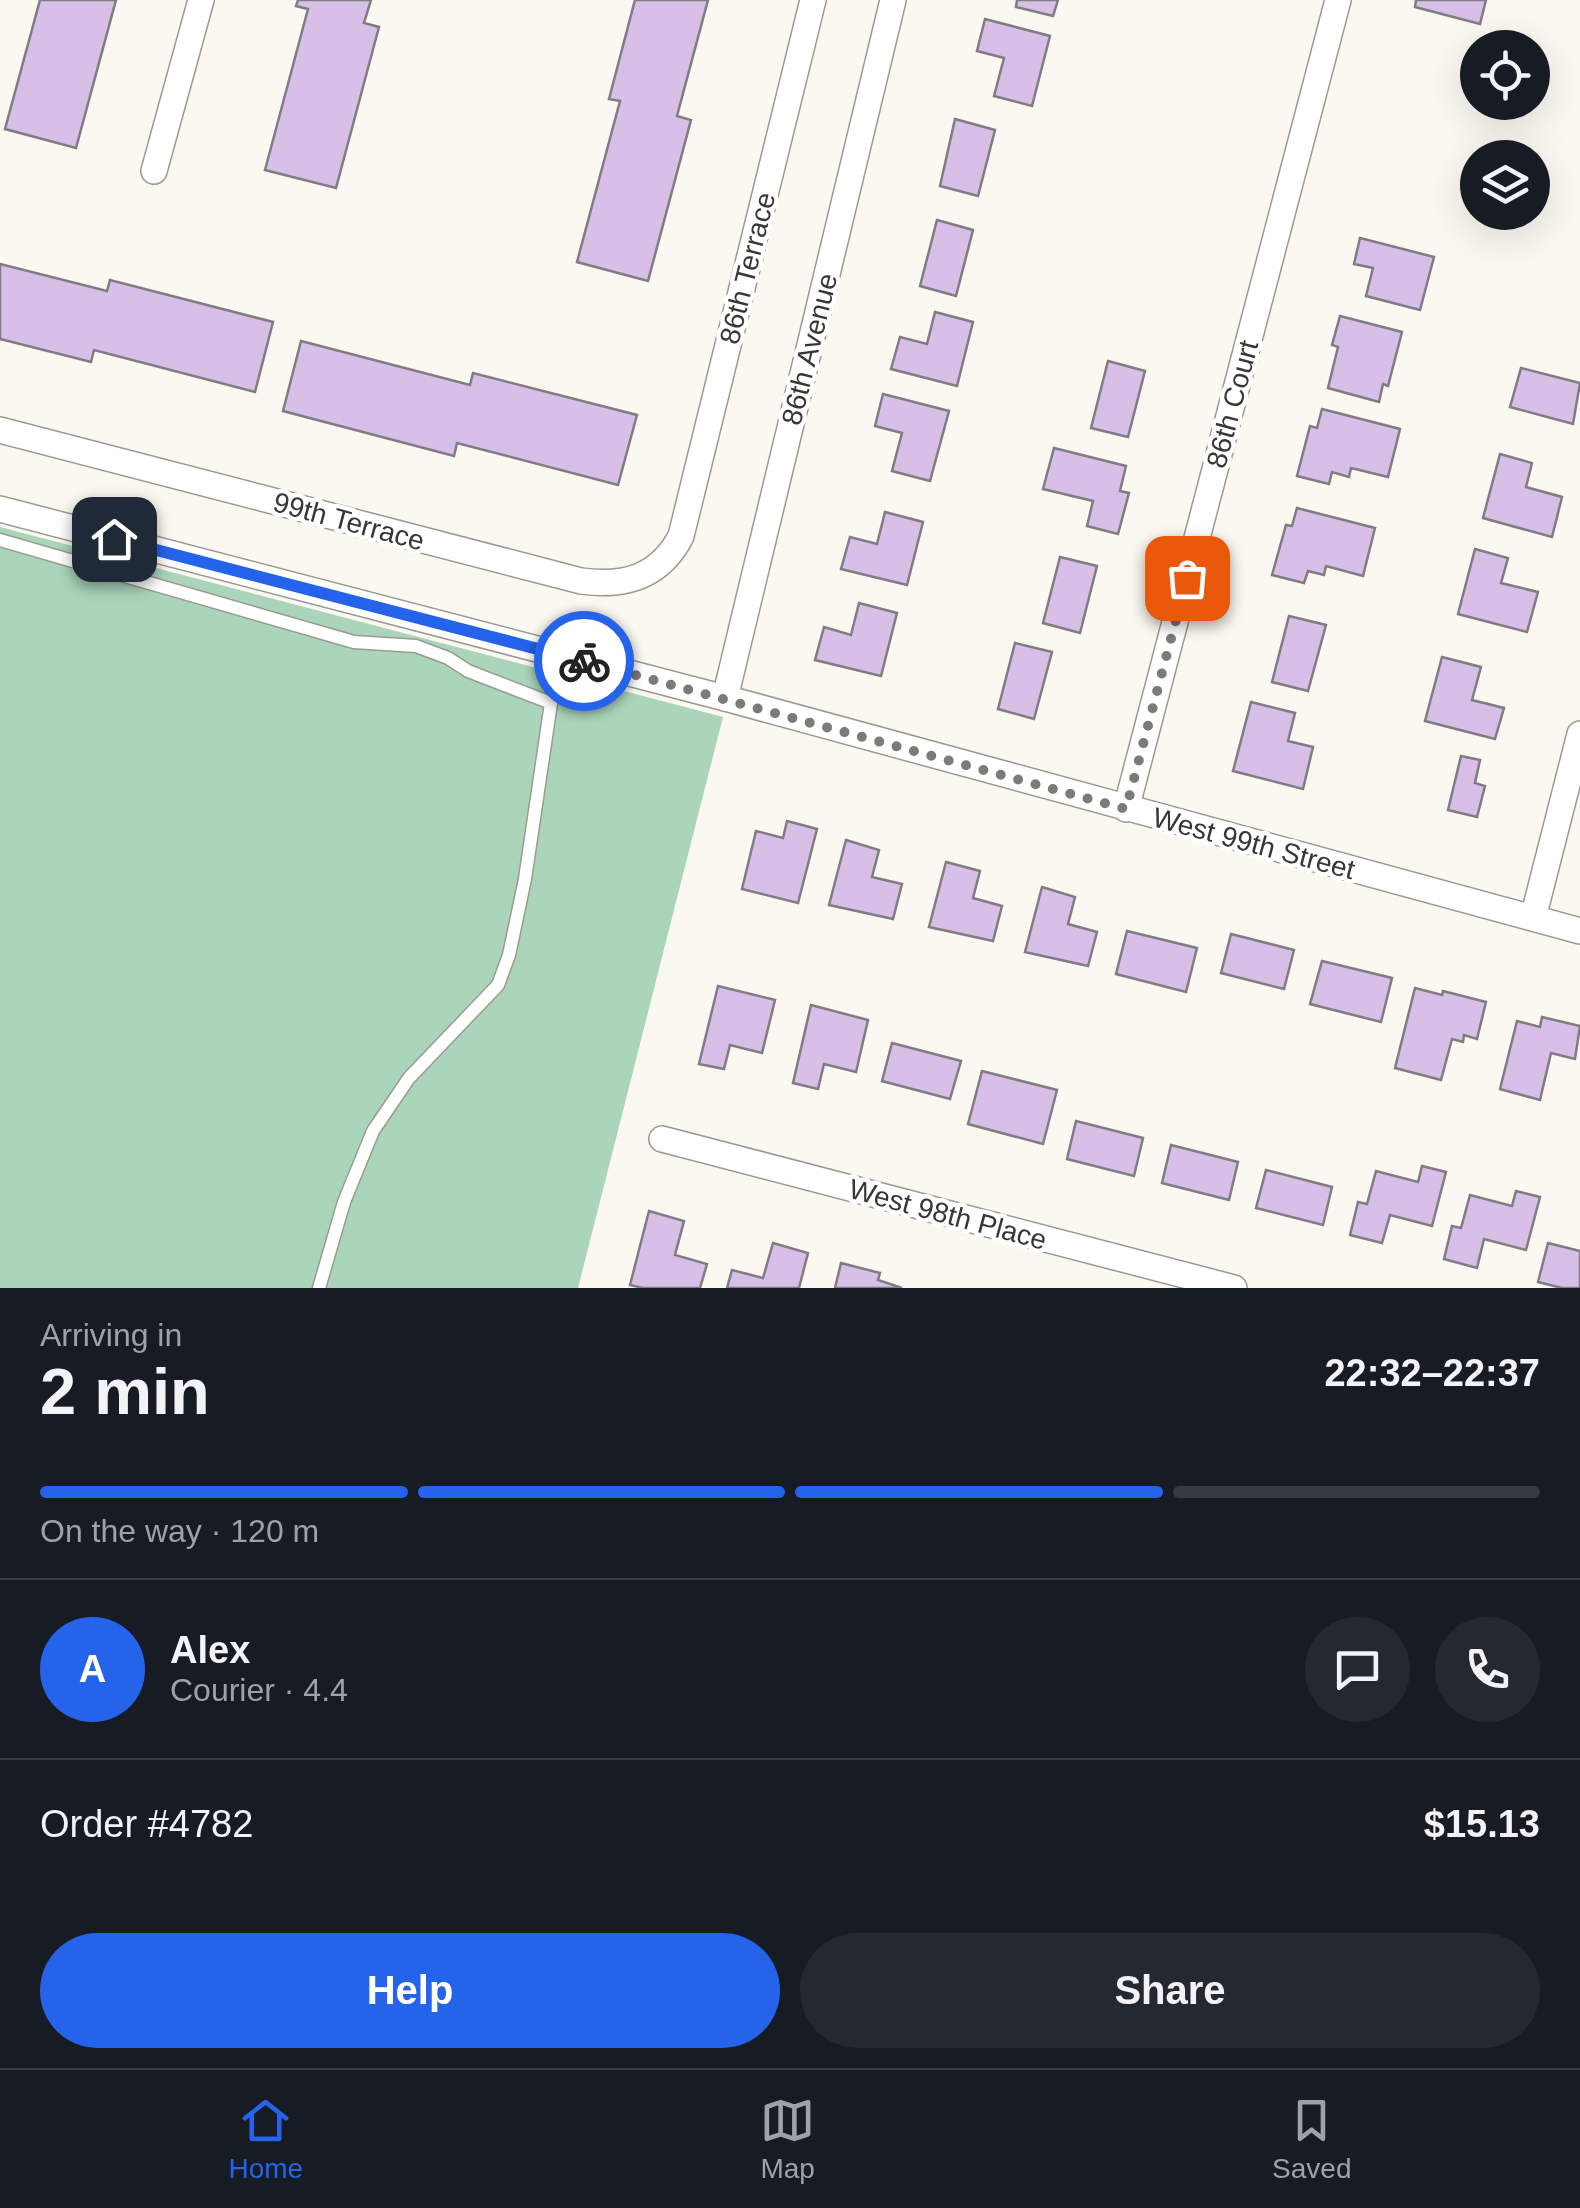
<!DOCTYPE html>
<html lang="en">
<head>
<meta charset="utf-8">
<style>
  :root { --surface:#171b24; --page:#242831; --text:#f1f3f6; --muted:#9ea1a6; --line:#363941; --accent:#2563eb }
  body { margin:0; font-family:Helvetica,sans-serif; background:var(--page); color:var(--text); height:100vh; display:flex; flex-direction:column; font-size:38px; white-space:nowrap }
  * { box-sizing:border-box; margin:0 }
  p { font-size:32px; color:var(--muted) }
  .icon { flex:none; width:55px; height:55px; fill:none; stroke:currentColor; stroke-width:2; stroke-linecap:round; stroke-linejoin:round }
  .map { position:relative; height:1288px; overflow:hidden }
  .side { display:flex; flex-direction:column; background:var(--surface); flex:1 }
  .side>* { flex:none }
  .buttons { position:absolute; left:1460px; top:30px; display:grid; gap:20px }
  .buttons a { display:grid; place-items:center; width:90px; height:90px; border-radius:50%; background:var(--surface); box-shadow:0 10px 40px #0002; font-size:50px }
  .pin { position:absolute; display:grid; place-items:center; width:85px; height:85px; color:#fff; margin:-42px; border-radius:20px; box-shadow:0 5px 15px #0006 }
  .courier { position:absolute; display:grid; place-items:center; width:100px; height:100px; margin:-50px; border:8px solid #2563eb; border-radius:50%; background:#fff; color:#222; box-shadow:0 2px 12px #0007 }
  .headline em { font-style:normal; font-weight:700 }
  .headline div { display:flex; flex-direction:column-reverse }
  .headline { display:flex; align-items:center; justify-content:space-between; height:170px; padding:0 40px }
  h1 { font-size:65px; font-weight:700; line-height:75px }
  .bar { display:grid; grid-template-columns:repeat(4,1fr); gap:15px 10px; align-content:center; height:120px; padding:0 40px }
  .bar i { height:12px; border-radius:8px; background:var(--line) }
  .bar .active { background:var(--accent) }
  .bar p { grid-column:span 4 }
  .line { display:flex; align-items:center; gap:25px; padding:0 40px; border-top:2px solid var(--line) }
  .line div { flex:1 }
  .round { display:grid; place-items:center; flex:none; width:105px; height:105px; border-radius:52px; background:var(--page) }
  .action { display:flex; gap:20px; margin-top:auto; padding:20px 40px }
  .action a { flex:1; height:115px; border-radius:60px; background:var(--accent); color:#fff; font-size:40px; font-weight:700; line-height:115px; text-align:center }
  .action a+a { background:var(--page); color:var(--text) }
  .tab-bar { display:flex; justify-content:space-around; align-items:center; height:140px; border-top:2px solid var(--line); background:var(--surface); font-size:28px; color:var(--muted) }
  .tab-bar a { display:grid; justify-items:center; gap:5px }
  .tab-bar .active { color:var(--accent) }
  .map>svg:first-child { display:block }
</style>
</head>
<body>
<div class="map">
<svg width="1580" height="1288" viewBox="0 0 1580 1288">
  <rect width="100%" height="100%" fill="#faf8f0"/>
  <polygon fill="#aad5ba" points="0,527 723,717 578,1288 0,1288"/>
  <g fill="#d7bfe8" stroke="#807c83" stroke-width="2.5">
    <polygon points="40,0 116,0 76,148 5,129"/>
    <polygon points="298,0 371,0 364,23 379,27 336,188 265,170 308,9 296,6"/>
    <polygon points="635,0 708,0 677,116 691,120 648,281 577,262 620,101 609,99"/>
    <polygon points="1017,0 1058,0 1053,16 1016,7"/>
    <polygon points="1416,0 1486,0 1480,24 1415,7"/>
    <polygon points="985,19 1050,36 1032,106 994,96 1004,58 977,51"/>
    <polygon points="955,119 995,130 978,196 940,186"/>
    <polygon points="937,220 973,230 956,296 920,286"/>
    <polygon points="1360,238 1434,257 1420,310 1366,296 1373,268 1354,264"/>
    <polygon points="0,264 107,291 110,280 273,322 255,392 94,350 91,362 0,339"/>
    <polygon points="935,312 973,322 957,386 891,369 900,337 927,344"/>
    <polygon points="1340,316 1402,332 1388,386 1383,384 1379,402 1328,388 1338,347 1332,345"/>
    <polygon points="301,341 470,385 473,373 637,415 618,485 457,443 454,456 283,411"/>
    <polygon points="1108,361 1145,371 1128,437 1091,428"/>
    <polygon points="1521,368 1580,383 1573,424 1510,407"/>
    <polygon points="883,394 949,411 930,481 892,471 902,433 875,426"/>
    <polygon points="1322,409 1400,429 1388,477 1351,468 1349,477 1332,472 1329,484 1297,476 1310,426 1317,428"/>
    <polygon points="1054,448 1126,466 1120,491 1129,493 1118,534 1087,526 1093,501 1043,489"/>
    <polygon points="1500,454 1532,463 1526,487 1562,497 1552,537 1483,518"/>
    <polygon points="1297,508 1375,528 1363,576 1326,566 1324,575 1308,571 1304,583 1272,575 1286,525 1292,526"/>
    <polygon points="885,512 923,522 907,585 841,569 850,537 877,544"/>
    <polygon points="1475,549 1508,558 1501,583 1538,592 1527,632 1458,614"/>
    <polygon points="1060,557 1097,566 1080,633 1043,623"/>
    <polygon points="859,603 897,613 881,676 815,660 824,627 851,635"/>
    <polygon points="1289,616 1326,625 1308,691 1272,682"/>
    <polygon points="1015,643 1052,652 1034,719 998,709"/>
    <polygon points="1442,657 1481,667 1472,700 1504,708 1495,739 1425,721"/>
    <polygon points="1251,702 1295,713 1288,741 1313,747 1303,789 1233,771"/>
    <polygon points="1461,756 1480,760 1475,783 1485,786 1477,817 1448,810"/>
    <polygon points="787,821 817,829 798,903 742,889 756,831 783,838"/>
    <polygon points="846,840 879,850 872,877 902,884 893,919 829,905"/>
    <polygon points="946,862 980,871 973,898 1002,906 993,941 929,927"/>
    <polygon points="1042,887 1075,897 1068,924 1097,932 1088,966 1025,952"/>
    <polygon points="1127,931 1197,948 1186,992 1116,974"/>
    <polygon points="1231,934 1294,950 1284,989 1221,973"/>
    <polygon points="1322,961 1392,978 1381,1022 1310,1004"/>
    <polygon points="718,986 775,1000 762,1053 730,1045 724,1069 699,1064"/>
    <polygon points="1415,988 1442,995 1443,991 1486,1002 1477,1039 1464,1035 1463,1042 1452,1039 1441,1080 1395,1068"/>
    <polygon points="811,1005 868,1020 856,1072 824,1064 818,1089 793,1083"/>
    <polygon points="1542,1017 1580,1026 1575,1059 1551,1053 1540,1100 1500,1089 1517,1021 1540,1027"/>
    <polygon points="892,1043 961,1061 950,1099 882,1081"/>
    <polygon points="982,1071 1057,1090 1043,1144 968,1124"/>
    <polygon points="1076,1121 1143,1138 1134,1176 1067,1159"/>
    <polygon points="1171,1145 1238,1162 1229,1200 1162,1183"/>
    <polygon points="1422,1166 1446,1172 1432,1226 1390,1215 1382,1243 1350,1235 1358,1202 1367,1204 1376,1171 1418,1182"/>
    <polygon points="1266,1170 1332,1187 1323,1225 1256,1208"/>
    <polygon points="1516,1191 1540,1197 1526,1250 1484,1239 1477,1268 1444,1259 1452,1226 1461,1228 1470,1195 1512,1206"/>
    <polygon points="649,1211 684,1221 675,1255 707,1264 700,1288 643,1288 630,1285"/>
    <polygon points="773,1243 808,1253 799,1288 727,1288 732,1270 763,1278"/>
    <polygon points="1548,1243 1580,1251 1580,1288 1562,1288 1538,1282"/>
    <polygon points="841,1263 880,1273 878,1280 902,1288 835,1288"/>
  </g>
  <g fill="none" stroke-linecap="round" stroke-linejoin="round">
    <defs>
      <polyline id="service" points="0,540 354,642 416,646 448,658 468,671 551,703 525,879 509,955 498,985 409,1078 373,1131 344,1202 319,1288"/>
      <g id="minor">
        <polyline points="154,171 201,0"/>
        <path d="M0,430L581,581C625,587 660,577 681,536L813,0"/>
        <polyline points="0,509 725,698 1580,931"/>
        <polyline points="725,698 893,0"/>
        <polyline points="1126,809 1338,0"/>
        <polyline points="1533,918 1580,734"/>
        <polyline points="662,1139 1234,1288"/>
      </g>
    </defs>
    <use href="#service" stroke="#9b9a92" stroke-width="15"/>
    <use href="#minor" stroke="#9b9a92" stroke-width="28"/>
    <use href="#service" stroke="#fff" stroke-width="12"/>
    <use href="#minor" stroke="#fff" stroke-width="25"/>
  </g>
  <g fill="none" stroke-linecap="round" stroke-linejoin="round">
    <polyline stroke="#7c7b76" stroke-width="10" stroke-dasharray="0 18" points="584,661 1126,809 1187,578"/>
    <polyline stroke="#2563eb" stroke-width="12" points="114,539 584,661"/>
  </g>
  <g text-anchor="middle" stroke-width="9" stroke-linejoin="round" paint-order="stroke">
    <g font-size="28" fill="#383734" stroke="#fff">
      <text transform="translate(747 268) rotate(-76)" y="10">86th Terrace</text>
      <text transform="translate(809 349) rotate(-76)" y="10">86th Avenue</text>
      <text transform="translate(1232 404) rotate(-75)" y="10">86th Court</text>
      <text transform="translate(349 521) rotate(15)" y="10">99th Terrace</text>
      <text transform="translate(1254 843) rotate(15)" y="10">West 99th Street</text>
      <text transform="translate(948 1214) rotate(15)" y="10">West 98th Place</text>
    </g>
  </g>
</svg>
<div class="buttons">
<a><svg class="icon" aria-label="locate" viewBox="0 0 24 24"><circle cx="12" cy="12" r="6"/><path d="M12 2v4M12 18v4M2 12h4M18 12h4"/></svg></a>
<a><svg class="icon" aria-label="layers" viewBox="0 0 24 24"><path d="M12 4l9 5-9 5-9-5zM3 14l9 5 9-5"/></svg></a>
</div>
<div class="pin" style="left:1187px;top:578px;background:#ea580c"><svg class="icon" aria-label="bag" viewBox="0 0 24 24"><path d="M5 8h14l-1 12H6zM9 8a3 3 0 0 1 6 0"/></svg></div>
<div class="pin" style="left:114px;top:539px;background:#1f2937"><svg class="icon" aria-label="home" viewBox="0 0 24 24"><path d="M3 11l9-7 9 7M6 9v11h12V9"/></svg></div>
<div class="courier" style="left:584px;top:661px"><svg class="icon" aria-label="bike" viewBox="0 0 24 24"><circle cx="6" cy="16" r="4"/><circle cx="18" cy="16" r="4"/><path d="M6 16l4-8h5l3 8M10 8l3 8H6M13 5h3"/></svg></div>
</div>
<section class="side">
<div class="headline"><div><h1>2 min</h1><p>Arriving in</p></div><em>22:32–22:37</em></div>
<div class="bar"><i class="active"></i><i class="active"></i><i class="active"></i><i></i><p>On the way · 120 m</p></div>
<div class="line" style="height:180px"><b class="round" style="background:var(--accent);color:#fff">A</b><div><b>Alex</b><p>Courier · 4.4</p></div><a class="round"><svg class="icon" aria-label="chat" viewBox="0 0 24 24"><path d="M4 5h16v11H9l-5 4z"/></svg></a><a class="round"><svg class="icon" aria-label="phone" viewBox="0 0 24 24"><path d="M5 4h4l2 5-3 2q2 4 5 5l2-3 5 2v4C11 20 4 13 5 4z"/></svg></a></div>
<div class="line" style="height:130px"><div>Order #4782</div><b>$15.13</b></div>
<div class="action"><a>Help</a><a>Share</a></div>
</section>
<nav class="tab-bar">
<a class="active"><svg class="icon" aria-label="home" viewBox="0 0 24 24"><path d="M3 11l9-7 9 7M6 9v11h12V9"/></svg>Home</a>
<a><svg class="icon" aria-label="map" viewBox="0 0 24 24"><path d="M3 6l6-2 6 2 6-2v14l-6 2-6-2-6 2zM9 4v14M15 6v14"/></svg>Map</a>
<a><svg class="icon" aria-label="saved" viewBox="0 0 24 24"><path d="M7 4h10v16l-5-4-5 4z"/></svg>Saved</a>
</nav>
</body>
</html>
